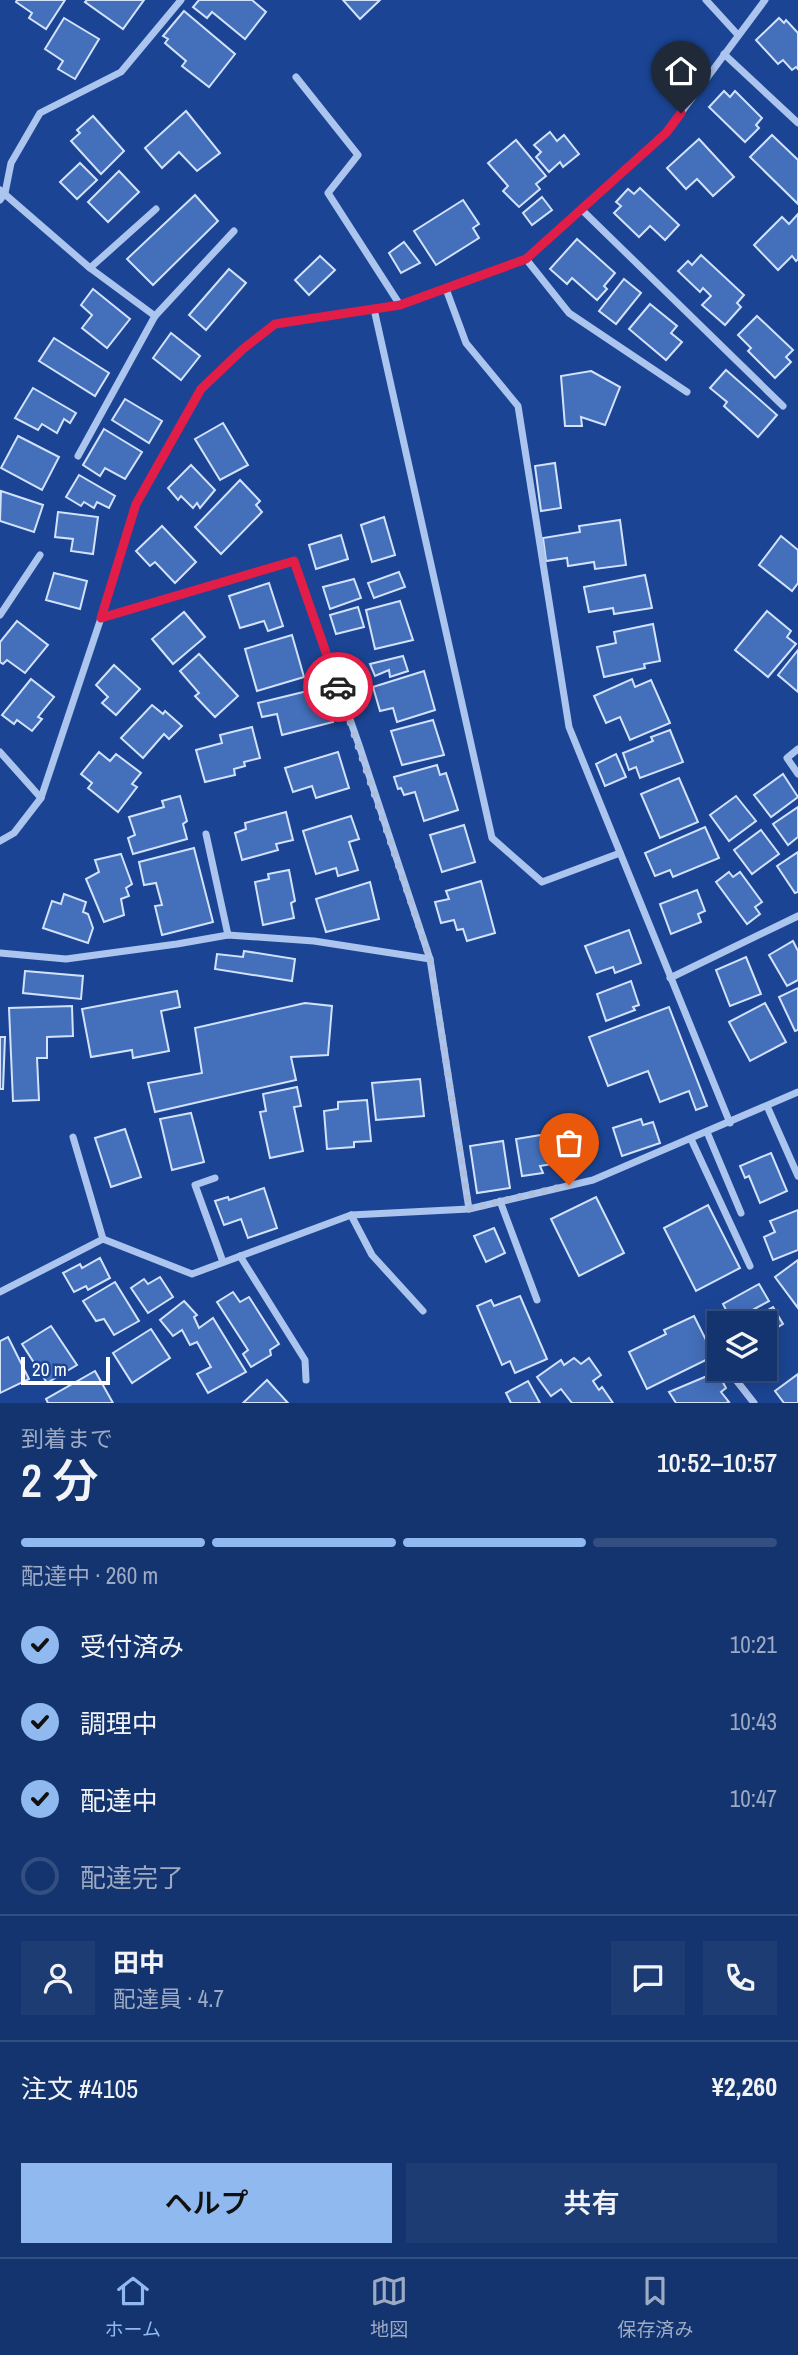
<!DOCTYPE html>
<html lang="ja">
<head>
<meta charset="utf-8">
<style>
  :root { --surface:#14346f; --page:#1d3c74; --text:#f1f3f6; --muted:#9daac3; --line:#334f82; --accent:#90b9f0 }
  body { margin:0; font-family:"Archivo Narrow","Noto Sans JP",sans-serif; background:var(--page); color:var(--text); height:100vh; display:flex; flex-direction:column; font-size:26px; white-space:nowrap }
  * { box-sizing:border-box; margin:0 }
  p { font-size:23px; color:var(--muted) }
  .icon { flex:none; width:38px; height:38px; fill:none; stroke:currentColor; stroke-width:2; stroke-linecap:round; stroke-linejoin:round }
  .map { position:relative; height:1403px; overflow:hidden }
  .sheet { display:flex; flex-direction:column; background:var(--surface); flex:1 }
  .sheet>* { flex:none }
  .fabs { position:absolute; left:707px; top:1311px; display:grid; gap:14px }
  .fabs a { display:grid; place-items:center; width:70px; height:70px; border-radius:0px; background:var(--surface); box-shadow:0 4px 18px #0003,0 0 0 2px var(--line); font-size:35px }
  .scale { position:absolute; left:21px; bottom:18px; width:89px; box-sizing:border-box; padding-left:7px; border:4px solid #fff; border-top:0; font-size:19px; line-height:24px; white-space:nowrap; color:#fff; -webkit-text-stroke:5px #1b4594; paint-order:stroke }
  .pin { position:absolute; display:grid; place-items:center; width:60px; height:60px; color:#fff; margin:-72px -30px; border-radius:50% 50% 50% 0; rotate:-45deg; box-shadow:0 0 7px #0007 }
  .pin .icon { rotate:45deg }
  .courier { position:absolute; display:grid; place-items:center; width:70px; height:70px; margin:-35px; border:5px solid #e11d48; border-radius:50%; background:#fff; color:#222; box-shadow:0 2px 9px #0007 }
  .head em { font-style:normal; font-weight:600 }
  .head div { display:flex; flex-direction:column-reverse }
  .head { display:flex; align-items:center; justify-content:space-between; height:119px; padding:0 21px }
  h1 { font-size:46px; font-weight:600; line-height:52px }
  .bar { display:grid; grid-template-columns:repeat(4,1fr); gap:10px 7px; align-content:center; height:84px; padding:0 21px }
  .bar i { height:9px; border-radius:5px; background:var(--line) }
  .bar .active { background:var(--accent) }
  .bar p { grid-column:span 4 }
  .line { display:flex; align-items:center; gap:18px; padding:0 21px; border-top:2px solid var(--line) }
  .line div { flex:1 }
  .round { display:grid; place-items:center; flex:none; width:74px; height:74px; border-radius:0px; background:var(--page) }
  ol { padding:0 21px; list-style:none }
  li { display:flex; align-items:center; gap:21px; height:77px }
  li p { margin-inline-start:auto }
  li .icon { padding:7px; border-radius:50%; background:var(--accent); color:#111; stroke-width:4 }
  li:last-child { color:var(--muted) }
  li i { width:38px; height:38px; border:4px solid var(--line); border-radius:50% }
  .cta { display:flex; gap:14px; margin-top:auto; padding:14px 21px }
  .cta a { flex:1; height:80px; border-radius:0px; background:var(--accent); color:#111; font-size:28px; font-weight:600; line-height:80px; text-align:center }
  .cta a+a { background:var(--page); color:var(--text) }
  .tab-bar { display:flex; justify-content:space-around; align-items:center; height:98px; border-top:2px solid var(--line); background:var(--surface); font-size:19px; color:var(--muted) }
  .tab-bar a { display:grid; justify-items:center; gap:4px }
  .tab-bar .active { color:var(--accent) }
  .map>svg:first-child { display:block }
</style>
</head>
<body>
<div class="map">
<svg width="798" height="1403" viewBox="0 0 798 1403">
  <rect width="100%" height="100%" fill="#1b4594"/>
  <g fill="#446fbb" stroke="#d3e2fb" stroke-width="2">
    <polygon points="17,0 65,0 46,29 29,18 32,13 16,2"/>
    <polygon points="87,0 144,0 123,29 85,2"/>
    <polygon points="199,0 252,0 266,12 245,39 212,12 207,18 193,7"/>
    <polygon points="343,0 380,0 360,19"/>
    <polygon points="184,11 235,54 209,87 182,66 186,61 165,43 168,39 163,36"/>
    <polygon points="64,18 99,39 75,79 58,69 63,61 45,49"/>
    <polygon points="779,18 784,23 786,20 798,33 798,69 796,67 792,70 783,60 778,64 756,40"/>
    <polygon points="724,91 730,97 735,91 762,118 756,125 759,128 745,142 709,107"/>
    <polygon points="186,111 220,153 197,171 179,152 162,168 145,148"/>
    <polygon points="93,116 124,151 101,174 71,141 80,133 77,130"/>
    <polygon points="550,132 557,141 564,135 579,154 563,167 560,162 549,172 536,157 541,152 534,145"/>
    <polygon points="772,135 798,160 798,204 750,157"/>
    <polygon points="699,139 734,177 713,196 697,179 686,189 667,168"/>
    <polygon points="516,140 546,176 536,184 540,189 519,207 503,191 508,186 488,163"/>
    <polygon points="80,163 97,180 77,199 60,182"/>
    <polygon points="119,171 139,192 108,222 88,202"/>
    <polygon points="640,188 679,225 665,240 650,226 639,237 614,213 621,206 616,202 628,189 634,194"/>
    <polygon points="195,195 218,221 153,285 127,259"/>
    <polygon points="542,197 552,210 532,225 523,213"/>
    <polygon points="463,200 479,224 473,228 479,238 436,265 414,231"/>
    <polygon points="798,214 798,259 796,261 792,256 778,270 754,245 782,217 789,224"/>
    <polygon points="577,239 615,273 604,286 607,289 597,300 572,278 567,284 550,269"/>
    <polygon points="404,242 420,263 401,273 389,253"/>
    <polygon points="701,255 744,295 737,303 741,307 725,325 702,305 711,296 703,288 700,292 678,271 688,261 692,265"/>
    <polygon points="320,256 335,270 309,295 295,280"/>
    <polygon points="229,269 246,283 206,330 189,315"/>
    <polygon points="624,279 641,293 616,324 599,311"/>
    <polygon points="93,289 130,319 107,348 82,328 92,315 81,305"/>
    <polygon points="650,304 677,326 671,333 682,342 666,360 629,329"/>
    <polygon points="757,316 793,350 786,357 791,362 775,378 748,351 751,348 738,335"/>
    <polygon points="171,333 200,356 181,380 153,358"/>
    <polygon points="54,338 109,373 95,396 39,361"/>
    <polygon points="726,370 777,415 758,437 724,406 727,402 710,388"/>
    <polygon points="591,371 620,387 605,425 581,417 582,426 565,426 561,376"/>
    <polygon points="33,388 76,413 70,423 64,419 57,433 42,424 38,430 15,418"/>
    <polygon points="125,399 162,421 149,443 112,420"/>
    <polygon points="223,423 248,465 220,480 195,439"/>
    <polygon points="104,429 142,452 125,479 105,468 100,476 83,465"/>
    <polygon points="18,436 59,457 42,490 1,468"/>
    <polygon points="555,463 561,508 541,511 535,466"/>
    <polygon points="191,465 215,490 200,508 197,503 193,508 181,496 178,500 168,488"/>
    <polygon points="79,475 115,496 109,508 97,502 94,508 84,502 81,506 66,497"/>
    <polygon points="240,480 260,501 256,505 262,512 221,554 195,527"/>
    <polygon points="1,491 43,505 34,532 0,521"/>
    <polygon points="58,512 98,517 93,554 71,551 73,539 55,537"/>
    <polygon points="384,517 395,555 372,562 361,525"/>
    <polygon points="620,520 626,565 595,569 594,562 568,566 567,558 546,561 543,538 580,532 579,526"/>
    <polygon points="162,526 196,562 175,583 155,562 150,566 136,551"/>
    <polygon points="341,535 348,559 316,569 309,545"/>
    <polygon points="781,536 798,550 798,583 792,591 759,565"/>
    <polygon points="399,572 405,587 374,598 368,583"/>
    <polygon points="54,573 87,581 80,609 46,600"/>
    <polygon points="645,575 652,608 614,614 613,608 589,612 584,587"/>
    <polygon points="354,579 361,598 330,609 323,587"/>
    <polygon points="269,583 283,626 268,631 264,621 240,628 229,596"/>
    <polygon points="400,601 413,640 375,649 366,610"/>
    <polygon points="358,607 364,627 336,634 330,615"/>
    <polygon points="767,611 791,631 787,637 796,644 768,677 735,650"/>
    <polygon points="184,612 205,637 173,664 152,639"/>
    <polygon points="17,621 48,645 25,673 7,660 3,664 0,662 0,642"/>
    <polygon points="653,624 660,661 644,664 645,668 604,677 597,647 616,643 614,632"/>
    <polygon points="292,635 304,677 257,691 245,649"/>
    <polygon points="798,650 798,692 778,675"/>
    <polygon points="199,654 238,696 215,717 195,696 199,693 180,671"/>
    <polygon points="403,656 408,671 390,677 389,670 375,676 370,664"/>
    <polygon points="114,665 140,689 116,715 102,703 108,697 96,685"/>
    <polygon points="424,671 435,710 397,722 393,708 380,711 373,687"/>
    <polygon points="31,679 54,697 38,717 42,719 32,731 17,720 14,724 2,715"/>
    <polygon points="632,679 635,687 651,680 670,723 630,740 620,717 606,723 594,696"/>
    <polygon points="324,687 333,722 282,735 277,714 262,717 258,703"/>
    <polygon points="152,705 163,714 165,711 182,726 169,739 164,734 143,758 121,738"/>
    <polygon points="433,720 444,755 402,765 391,731"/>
    <polygon points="252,727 260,758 244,762 245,766 234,769 235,775 205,782 196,750 222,743 220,735"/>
    <polygon points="670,730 683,762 640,778 636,767 629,770 623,753 653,741 651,737"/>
    <polygon points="99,752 110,761 116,754 141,773 132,784 137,787 118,812 88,788 92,783 81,774"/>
    <polygon points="338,752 349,788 316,798 312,786 293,792 285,768"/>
    <polygon points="616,754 626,777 605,786 596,764"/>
    <polygon points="437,765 440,775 446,773 458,810 424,821 415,792 404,795 401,788 398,789 394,777"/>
    <polygon points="783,774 798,797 771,817 754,795"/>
    <polygon points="679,778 698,822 660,838 641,794"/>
    <polygon points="180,796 187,821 183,824 187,839 133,854 128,838 135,835 129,817 164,807 162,801"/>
    <polygon points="736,796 756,821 729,841 710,815"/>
    <polygon points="798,807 798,837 788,845 773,824"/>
    <polygon points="286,812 293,840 276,844 278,850 242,860 235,833 246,829 245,823"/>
    <polygon points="351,816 359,839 349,842 358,870 338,876 336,868 316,874 303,831"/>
    <polygon points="464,825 475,862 442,872 430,835"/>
    <polygon points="705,827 719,858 673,877 670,870 655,876 645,853"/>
    <polygon points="761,830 779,854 752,874 734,850"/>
    <polygon points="194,848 213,922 162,935 155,906 162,905 156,883 144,885 139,862"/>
    <polygon points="798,852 798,892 795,893 777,866"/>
    <polygon points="121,854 132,884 126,888 129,896 121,899 124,915 104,922 86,879 99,872 95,860"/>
    <polygon points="289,870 295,901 291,903 294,918 263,925 255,882 269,879 268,874"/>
    <polygon points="729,872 733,877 740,872 762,902 755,907 760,914 747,924 716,882"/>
    <polygon points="481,881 495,933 467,941 463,929 457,930 454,920 441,923 435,902 449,899 446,891"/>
    <polygon points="370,882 379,919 326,932 316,899"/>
    <polygon points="697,890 705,911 698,914 701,922 671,934 660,904"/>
    <polygon points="64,894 86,902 83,912 88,914 93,928 88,943 43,928 52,901 61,904"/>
    <polygon points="629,930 641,963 615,973 613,967 596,973 585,946"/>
    <polygon points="793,941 798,951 798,980 787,986 769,955"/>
    <polygon points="244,951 295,959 292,981 215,969 217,954 243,957"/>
    <polygon points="746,957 761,994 730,1006 716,970"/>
    <polygon points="25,971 83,976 81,999 23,993"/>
    <polygon points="631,981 639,1005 633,1007 635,1010 606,1021 597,994"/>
    <polygon points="798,988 798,1030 795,1031 779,997"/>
    <polygon points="177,991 180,1007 161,1011 169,1051 133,1058 132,1050 91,1057 82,1009"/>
    <polygon points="305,1003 332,1006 328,1055 291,1057 296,1080 155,1112 148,1083 202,1073 195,1028"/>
    <polygon points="765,1003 786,1042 750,1061 729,1022"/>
    <polygon points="72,1006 73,1036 47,1037 47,1058 37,1058 39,1100 13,1101 9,1008"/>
    <polygon points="669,1007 707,1106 696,1110 689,1091 660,1102 648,1071 608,1086 589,1037"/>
    <polygon points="0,1037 5,1037 3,1089 0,1089"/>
    <polygon points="420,1079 424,1116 376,1120 372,1083"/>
    <polygon points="297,1087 301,1106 294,1107 303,1151 270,1158 260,1112 266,1111 263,1094"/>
    <polygon points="367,1100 371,1141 354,1142 354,1147 327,1149 324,1111 338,1109 338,1102"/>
    <polygon points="191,1113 204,1162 172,1170 160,1119"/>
    <polygon points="641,1119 643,1125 653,1122 660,1143 622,1156 613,1128"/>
    <polygon points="125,1129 141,1177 111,1187 95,1138"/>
    <polygon points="559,1132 564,1162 540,1166 543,1173 522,1176 516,1139"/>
    <polygon points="503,1141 510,1188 477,1193 470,1146"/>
    <polygon points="771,1153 787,1191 760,1203 749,1176 745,1178 740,1166"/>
    <polygon points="264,1188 277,1228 248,1238 241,1219 224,1225 215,1201 228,1197 229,1200"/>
    <polygon points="596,1197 624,1253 579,1276 551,1219"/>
    <polygon points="708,1205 740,1268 696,1291 664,1228"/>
    <polygon points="798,1210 798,1250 773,1260 764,1237 775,1232 770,1221"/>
    <polygon points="494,1228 505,1253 486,1262 474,1236"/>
    <polygon points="100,1258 110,1278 88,1290 86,1286 74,1292 63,1273 80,1264 82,1268"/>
    <polygon points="798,1260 798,1308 775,1277"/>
    <polygon points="160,1277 173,1297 148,1313 131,1288 144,1279 148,1284"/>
    <polygon points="115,1282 139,1321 114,1335 104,1319 96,1321 83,1301"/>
    <polygon points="759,1284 769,1301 738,1318 735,1313 729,1316 723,1304"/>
    <polygon points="233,1292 240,1302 249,1297 279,1344 270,1350 271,1355 251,1367 243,1354 248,1350 217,1302"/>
    <polygon points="520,1296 547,1359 515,1373 510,1361 502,1365 477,1306 491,1300 494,1306"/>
    <polygon points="184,1301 197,1315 194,1317 199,1328 213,1318 246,1372 208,1393 197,1374 211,1367 197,1342 190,1345 182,1330 173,1336 160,1320"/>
    <polygon points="773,1307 783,1324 765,1335 765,1323 746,1323"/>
    <polygon points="694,1316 714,1356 647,1389 629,1352 666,1334 664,1330"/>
    <polygon points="51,1326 77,1365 47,1383 22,1344"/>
    <polygon points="151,1329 170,1358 132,1383 113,1353"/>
    <polygon points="8,1337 29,1379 0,1393 0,1341"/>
    <polygon points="574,1358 581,1364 589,1358 601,1375 593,1381 599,1390 602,1387 613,1403 572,1403 561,1389 551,1396 537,1377 561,1360 564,1365"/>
    <polygon points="95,1371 113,1403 48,1403 46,1399"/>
    <polygon points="798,1374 798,1403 784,1403 775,1391"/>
    <polygon points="719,1375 726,1388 721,1392 729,1402 726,1403 676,1403 669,1392 707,1376 709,1379"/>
    <polygon points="267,1380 288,1403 243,1403"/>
    <polygon points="528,1381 540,1403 511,1403 506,1393"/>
  </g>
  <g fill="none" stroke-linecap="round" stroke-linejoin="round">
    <g stroke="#acc5ef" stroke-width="7">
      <polyline points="706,0 738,35"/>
      <polyline points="724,54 798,123"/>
      <polyline points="296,77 358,155 328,193 400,305"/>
      <polyline points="0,190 90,268 155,316 78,456"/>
      <polyline points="0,200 5,193 11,163 40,113 121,72 181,0"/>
      <polyline points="581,209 783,406"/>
      <polyline points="526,259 569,313 687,392"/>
      <polyline points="90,268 156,209"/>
      <polyline points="446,289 466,343 518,406 569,727 730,1123"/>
      <polyline points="374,309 492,838 542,882 620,853"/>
      <polyline points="155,316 234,231"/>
      <polyline points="0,615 40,555"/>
      <polyline points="101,618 294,561 359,745 430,959 469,1209"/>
      <polyline points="798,749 787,758 798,774"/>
      <polyline points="0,752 41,798"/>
      <polyline points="206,834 228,935"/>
      <polyline points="0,841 14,833 41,798 101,618 136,504 201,389 243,349 275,324 400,305 526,259 666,133 765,0"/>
      <polyline points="0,953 66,959 177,944 228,935 314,941 430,959"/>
      <polyline points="670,978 798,916"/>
      <polyline points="767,1106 798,1176"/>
      <polyline points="707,1132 741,1213"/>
      <polyline points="73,1137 103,1239"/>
      <polyline points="691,1139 750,1266"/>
      <polyline points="215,1178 195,1185 223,1262"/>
      <polyline points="500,1201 537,1300"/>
      <polyline points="351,1215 372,1255 423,1311"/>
      <polyline points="240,1256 305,1360 306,1380"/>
      <polyline points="0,1292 103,1239 192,1274 351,1215 469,1209 593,1180 798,1092"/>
      <polyline points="729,1371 754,1403"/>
    </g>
  </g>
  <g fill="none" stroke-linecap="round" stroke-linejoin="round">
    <polyline stroke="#afbeda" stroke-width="7" stroke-dasharray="0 12.6" points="338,687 430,959 469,1209 569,1185"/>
    <polyline stroke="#e11d48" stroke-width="9" points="338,687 294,561 101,618 136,504 201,389 243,349 275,324 400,305 526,259 666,133 681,113"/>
  </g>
</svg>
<div class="fabs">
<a><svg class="icon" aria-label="layers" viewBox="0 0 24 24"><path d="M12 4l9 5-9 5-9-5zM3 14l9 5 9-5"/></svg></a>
</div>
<div class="scale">20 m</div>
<div class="pin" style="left:569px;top:1185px;background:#ea580c"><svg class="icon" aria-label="bag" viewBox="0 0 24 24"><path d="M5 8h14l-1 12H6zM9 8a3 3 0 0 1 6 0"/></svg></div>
<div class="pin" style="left:681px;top:113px;background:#1f2937"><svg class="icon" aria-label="home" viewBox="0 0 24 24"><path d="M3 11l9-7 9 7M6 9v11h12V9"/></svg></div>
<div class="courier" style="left:338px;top:687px"><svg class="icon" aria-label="car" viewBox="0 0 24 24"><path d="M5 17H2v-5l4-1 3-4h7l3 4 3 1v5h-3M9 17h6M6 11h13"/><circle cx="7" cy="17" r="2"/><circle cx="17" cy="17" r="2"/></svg></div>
</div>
<section class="sheet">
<div class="head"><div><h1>2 分</h1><p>到着まで</p></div><em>10:52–10:57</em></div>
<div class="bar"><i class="active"></i><i class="active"></i><i class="active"></i><i></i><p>配達中 · 260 m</p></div>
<ol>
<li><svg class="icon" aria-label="check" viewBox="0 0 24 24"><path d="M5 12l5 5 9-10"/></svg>受付済み<p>10:21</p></li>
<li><svg class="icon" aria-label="check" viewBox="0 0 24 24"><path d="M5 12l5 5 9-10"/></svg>調理中<p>10:43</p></li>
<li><svg class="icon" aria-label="check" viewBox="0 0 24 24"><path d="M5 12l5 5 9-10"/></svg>配達中<p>10:47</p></li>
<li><i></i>配達完了</li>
</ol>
<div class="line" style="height:126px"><a class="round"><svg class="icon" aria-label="person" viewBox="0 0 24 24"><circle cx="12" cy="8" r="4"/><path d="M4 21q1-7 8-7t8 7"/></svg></a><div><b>田中</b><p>配達員 · 4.7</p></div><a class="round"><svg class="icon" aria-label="chat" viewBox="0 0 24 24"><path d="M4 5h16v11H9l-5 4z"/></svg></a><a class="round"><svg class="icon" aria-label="phone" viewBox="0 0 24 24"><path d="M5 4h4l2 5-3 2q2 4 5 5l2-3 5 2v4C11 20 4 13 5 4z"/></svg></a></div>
<div class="line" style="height:91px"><div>注文 #4105</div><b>¥2,260</b></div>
<div class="cta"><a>ヘルプ</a><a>共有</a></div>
</section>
<nav class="tab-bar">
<a class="active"><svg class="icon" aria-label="home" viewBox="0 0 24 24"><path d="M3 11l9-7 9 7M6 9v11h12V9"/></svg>ホーム</a>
<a><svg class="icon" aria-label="map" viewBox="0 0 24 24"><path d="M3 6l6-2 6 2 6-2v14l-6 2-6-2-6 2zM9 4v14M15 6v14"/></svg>地図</a>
<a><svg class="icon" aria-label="saved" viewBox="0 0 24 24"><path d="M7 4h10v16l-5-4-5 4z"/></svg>保存済み</a>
</nav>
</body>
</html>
